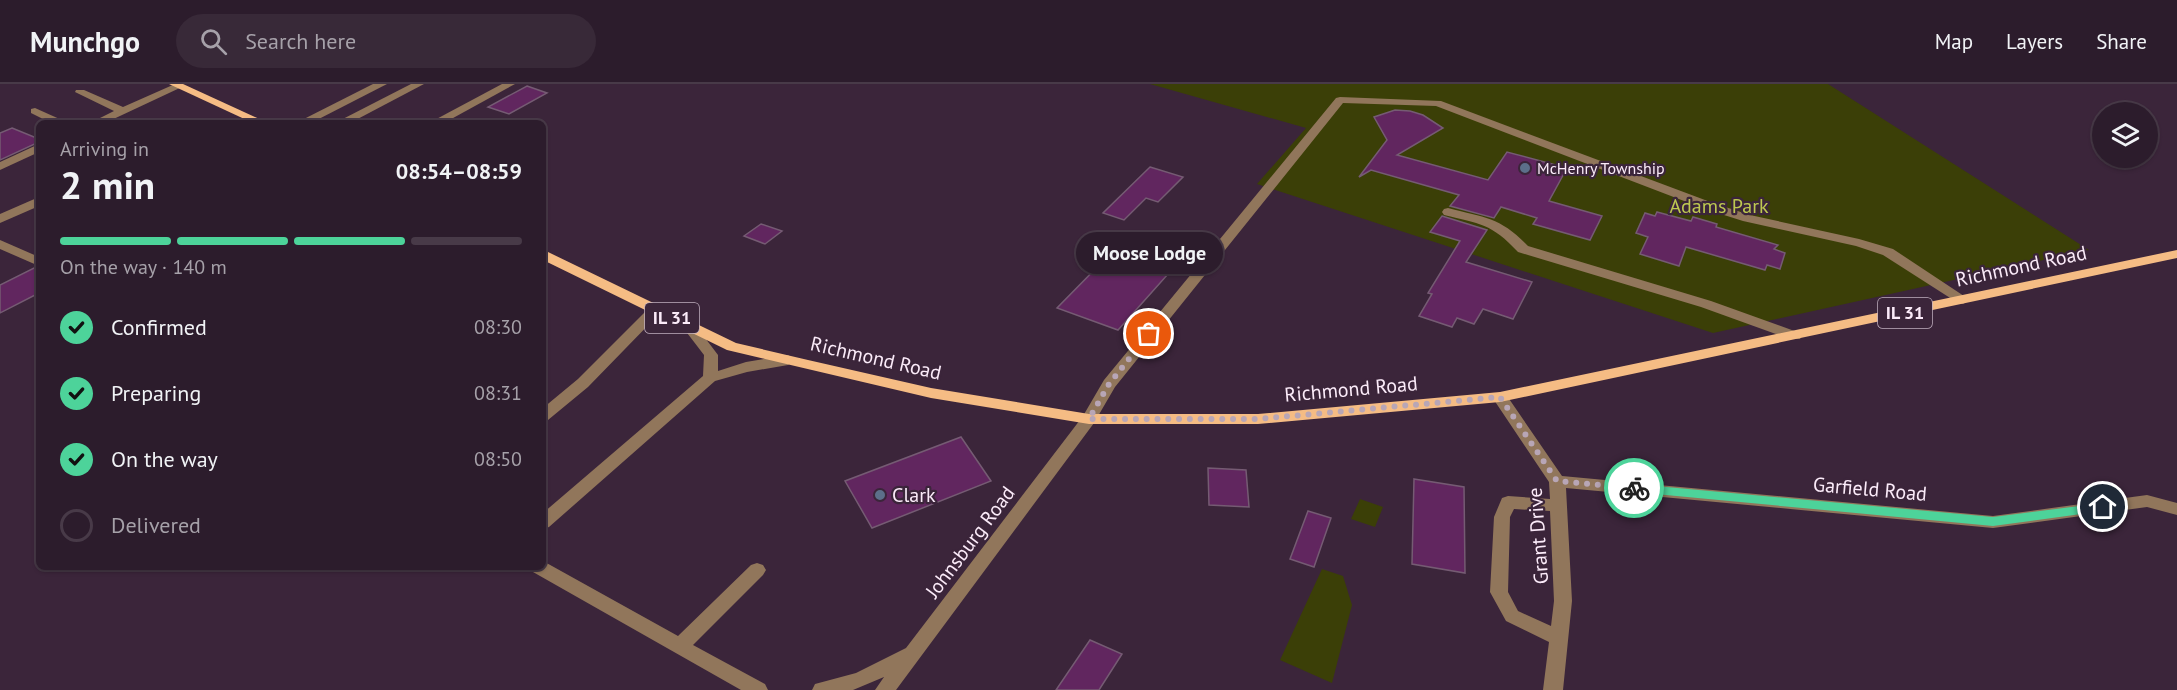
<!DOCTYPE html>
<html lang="en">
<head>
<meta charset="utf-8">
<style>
  :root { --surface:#2c1c2c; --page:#382938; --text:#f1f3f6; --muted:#a6a1a9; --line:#483a48; --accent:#4dd39a }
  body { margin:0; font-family:"PT Sans",sans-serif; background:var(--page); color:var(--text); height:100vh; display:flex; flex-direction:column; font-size:22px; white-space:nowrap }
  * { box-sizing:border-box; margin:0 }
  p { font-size:20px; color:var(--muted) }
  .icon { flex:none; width:33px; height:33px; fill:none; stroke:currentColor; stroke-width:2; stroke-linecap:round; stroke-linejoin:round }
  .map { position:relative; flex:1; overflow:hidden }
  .sheet { position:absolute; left:36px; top:36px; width:510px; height:450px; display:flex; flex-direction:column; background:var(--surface); border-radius:9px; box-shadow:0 2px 4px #0004,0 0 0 2px var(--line) }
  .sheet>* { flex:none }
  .buttons { position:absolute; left:2092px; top:18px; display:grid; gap:12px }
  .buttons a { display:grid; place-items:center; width:66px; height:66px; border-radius:50%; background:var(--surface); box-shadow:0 2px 4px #0004,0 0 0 2px var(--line); font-size:30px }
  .pin { position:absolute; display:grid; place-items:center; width:51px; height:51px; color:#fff; margin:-26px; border:3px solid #fff; border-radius:50%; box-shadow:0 2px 6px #0007 }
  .courier { position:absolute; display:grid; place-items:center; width:60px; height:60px; margin:-30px; border:4px solid #4dd39a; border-radius:50%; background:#fff; color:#222; box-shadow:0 2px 8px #0007 }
  .bubble { position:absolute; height:42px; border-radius:21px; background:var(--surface); box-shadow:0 2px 4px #0004,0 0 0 2px var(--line); font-size:20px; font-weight:700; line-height:42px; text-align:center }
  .summary em { font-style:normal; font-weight:700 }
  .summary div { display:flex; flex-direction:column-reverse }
  .summary { display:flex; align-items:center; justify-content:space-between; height:102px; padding:0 24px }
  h1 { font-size:39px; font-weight:700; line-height:45px }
  .bar { display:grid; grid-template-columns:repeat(4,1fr); gap:9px 6px; align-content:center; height:72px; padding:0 24px }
  .bar i { height:8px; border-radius:4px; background:var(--line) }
  .bar .current { background:var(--accent) }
  .bar p { grid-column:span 4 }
  ol { padding:0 24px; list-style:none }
  li { display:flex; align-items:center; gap:18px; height:66px }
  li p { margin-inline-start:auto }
  li .icon { padding:6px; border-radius:50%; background:var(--accent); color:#111; stroke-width:4 }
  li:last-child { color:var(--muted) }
  li i { width:33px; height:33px; border:3px solid var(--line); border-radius:50% }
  header { display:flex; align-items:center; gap:36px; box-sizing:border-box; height:84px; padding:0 30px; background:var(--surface); border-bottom:2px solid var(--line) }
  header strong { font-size:28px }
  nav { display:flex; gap:33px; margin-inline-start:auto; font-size:21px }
  .search { width:420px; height:54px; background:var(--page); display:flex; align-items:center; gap:15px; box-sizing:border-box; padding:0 21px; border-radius:33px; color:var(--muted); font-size:22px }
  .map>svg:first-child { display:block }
</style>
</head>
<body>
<header>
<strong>Munchgo</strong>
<div class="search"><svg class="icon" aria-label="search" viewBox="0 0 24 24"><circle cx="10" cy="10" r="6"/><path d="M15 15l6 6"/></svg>Search here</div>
<nav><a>Map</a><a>Layers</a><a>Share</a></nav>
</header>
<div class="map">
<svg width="2177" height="606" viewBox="0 0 2177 606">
  <rect width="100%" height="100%" fill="#3b253a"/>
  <g fill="#3b3f07">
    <polygon points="1150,0 1828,0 2089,166 1713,249 1257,100 1306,44"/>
    <polygon points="1360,415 1383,423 1375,443 1351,435"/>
    <polygon points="1322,485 1343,492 1352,521 1332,599 1280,576"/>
  </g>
  <g fill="#61265f" stroke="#755b73" stroke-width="1.5">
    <polygon points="527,2 547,9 509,30 488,23"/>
    <polygon points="1395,26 1410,27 1423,31 1443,44 1397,71 1488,96 1507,68 1567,84 1549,117 1602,132 1590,156 1533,140 1537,134 1501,123 1494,134 1450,122 1459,111 1371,86 1359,93 1387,56 1374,33"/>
    <polygon points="12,44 39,55 39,58 0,76 0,49"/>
    <polygon points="1150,83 1183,93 1158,118 1146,114 1124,136 1103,129"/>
    <polygon points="1657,128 1691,137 1693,133 1717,140 1716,143 1778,161 1774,165 1785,169 1780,185 1767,181 1765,186 1686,163 1679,182 1640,170 1648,153 1636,149 1645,129 1655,132"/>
    <polygon points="1442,132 1487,146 1466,178 1532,198 1513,235 1483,225 1474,240 1457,234 1452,243 1419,232 1432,210 1428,209 1460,157 1430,148"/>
    <polygon points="761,140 782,147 765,160 744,152"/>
    <polygon points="1111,169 1146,181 1153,175 1172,181 1166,187 1169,189 1118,246 1057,224"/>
    <polygon points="36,183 39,184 39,209 0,229 0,201"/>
    <polygon points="961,353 991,397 872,444 845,397"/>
    <polygon points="1208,384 1246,386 1249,423 1209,421"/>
    <polygon points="1414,395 1464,403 1465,489 1412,480"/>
    <polygon points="1308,427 1331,434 1314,483 1290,475"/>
    <polygon points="1090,556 1122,570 1099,606 1056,606"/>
  </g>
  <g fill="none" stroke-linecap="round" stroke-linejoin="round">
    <g fill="#91765b" fill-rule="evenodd">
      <polygon points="175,0 184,2 105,39 90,39 114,27 75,8 76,6 84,6 123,23"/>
      <polygon points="373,0 387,0 311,39 296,39"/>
      <polygon points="411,0 424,0 350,39 335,39"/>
      <polygon points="502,0 515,0 444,39 429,39"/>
      <polygon points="1340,13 1441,17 1713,119 1750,131 1859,155 1893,165 1970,216 1963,220 1958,219 1883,171 1856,162 1743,137 1705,125 1436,22 1343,19 1115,303 1094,339 896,606 875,606 884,593 853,606 812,606 815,600 856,589 906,564 1083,332 1104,296 1336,14"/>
      <polygon points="35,24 64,37 66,39 51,39 31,29 31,25"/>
      <polygon points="39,60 39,68 0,86 0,78"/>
      <polygon points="39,113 39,122 0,139 0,130"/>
      <path d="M1448,124C1486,134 1500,133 1528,162L1711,217L1800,249L1802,252L1800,255H1790L1701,223L1518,168C1491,139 1480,140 1444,131L1442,128L1444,125Z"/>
      <polygon points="0,156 39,173 39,182 0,165"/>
      <polygon points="655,222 662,226 660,229 588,303 548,336 543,337 543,324 578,295 650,223"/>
      <polygon points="688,237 693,238 718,271 718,287 746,278 788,271 795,276 788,281 747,288 715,297 549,443 543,445 543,429 703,292 704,271 681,241"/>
      <path d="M1500,308L1505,309L1562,392L1993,432L2147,411L2177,419V431L2147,423L1993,444L1566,404L1572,517L1563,606H1543L1549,558L1506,537L1490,508L1494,433L1502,414L1508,412L1550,415L1549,398L1492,313ZM1514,425L1550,427L1554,517L1551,542L1518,527L1508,508L1510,433Z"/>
      <polygon points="543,477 678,552 751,481 757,479 763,481 766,486 763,491 693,561 765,600 768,606 741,606 533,488 530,483 543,483"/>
    </g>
    <g fill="#f5bc84" fill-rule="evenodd">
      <polygon points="169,0 183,0 268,39 253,39"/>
      <polygon points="2177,166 2177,174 1500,318 1258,340 1089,340 931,314 727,266 543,176 543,167 548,168 736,259 808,276 931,304 1089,330 1258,330 1500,308"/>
    </g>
  </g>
  <polygon fill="#4dd39a" points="1634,400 1993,433 2103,419 2109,423 2103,427 1993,442 1634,408 1629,404"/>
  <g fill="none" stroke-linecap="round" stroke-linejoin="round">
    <polyline stroke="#b8a6b6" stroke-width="6" stroke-dasharray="0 10.8" points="1149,250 1109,300 1089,335 1258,335 1500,313 1557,397 1634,404"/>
  </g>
  <g fill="#5c6f8a" stroke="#3b253a" stroke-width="2">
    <circle cx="1525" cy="84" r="6"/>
    <circle cx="880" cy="411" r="6"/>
  </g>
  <g text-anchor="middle" stroke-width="4.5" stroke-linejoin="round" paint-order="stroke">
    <g font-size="16" fill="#fbebf9" stroke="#3b253a" text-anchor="start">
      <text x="1537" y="90">McHenry Township</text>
    </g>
    <g fill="#3b253a" stroke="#c1b0c0" stroke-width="1.5">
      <rect x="1878" y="214" width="54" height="30" rx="4.5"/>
      <rect x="645" y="219" width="54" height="30" rx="4.5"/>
    </g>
    <g font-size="18" font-weight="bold" fill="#fbebf9">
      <text x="1905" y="235">IL 31</text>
      <text x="672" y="240">IL 31</text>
    </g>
    <g font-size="20" fill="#bec950" stroke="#3b253a">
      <text x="1719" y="129">Adams Park</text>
    </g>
    <g font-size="20" fill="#fbebf9" stroke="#3b253a">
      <text transform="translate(2021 182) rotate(-12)" y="7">Richmond Road</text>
      <text transform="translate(876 274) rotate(13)" y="7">Richmond Road</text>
      <text transform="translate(1351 305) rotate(-5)" y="7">Richmond Road</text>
      <text transform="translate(1870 405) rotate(5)" y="7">Garfield Road</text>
      <text transform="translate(1538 452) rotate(-94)" y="7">Grant Drive</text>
      <text transform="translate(970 458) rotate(-53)" y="7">Johnsburg Road</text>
    </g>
    <g font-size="20" fill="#fbebf9" stroke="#3b253a" text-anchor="start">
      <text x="892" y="418">Clark</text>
    </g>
  </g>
</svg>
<div class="buttons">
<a><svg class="icon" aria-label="layers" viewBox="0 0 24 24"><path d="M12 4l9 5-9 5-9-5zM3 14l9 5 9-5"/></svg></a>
</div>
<div class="pin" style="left:1149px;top:250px;background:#ea580c"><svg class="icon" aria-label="bag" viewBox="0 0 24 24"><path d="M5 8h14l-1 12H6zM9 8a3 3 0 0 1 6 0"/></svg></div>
<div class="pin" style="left:2103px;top:423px;background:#1f2937"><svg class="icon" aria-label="home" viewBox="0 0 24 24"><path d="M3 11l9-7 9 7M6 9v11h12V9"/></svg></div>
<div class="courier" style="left:1634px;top:404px"><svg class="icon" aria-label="bike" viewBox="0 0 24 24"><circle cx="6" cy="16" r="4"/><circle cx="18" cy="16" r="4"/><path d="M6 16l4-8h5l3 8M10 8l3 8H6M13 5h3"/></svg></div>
<div class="bubble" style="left:1076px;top:148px;width:147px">Moose Lodge</div>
<section class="sheet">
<div class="summary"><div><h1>2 min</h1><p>Arriving in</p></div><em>08:54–08:59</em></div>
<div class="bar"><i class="current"></i><i class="current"></i><i class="current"></i><i></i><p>On the way · 140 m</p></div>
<ol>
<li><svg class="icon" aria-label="check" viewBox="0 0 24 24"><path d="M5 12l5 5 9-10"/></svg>Confirmed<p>08:30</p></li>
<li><svg class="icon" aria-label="check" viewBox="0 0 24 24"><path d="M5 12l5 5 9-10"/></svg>Preparing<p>08:31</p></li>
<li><svg class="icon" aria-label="check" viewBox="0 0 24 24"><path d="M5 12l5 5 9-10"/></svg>On the way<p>08:50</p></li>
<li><i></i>Delivered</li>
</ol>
</section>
</div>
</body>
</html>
